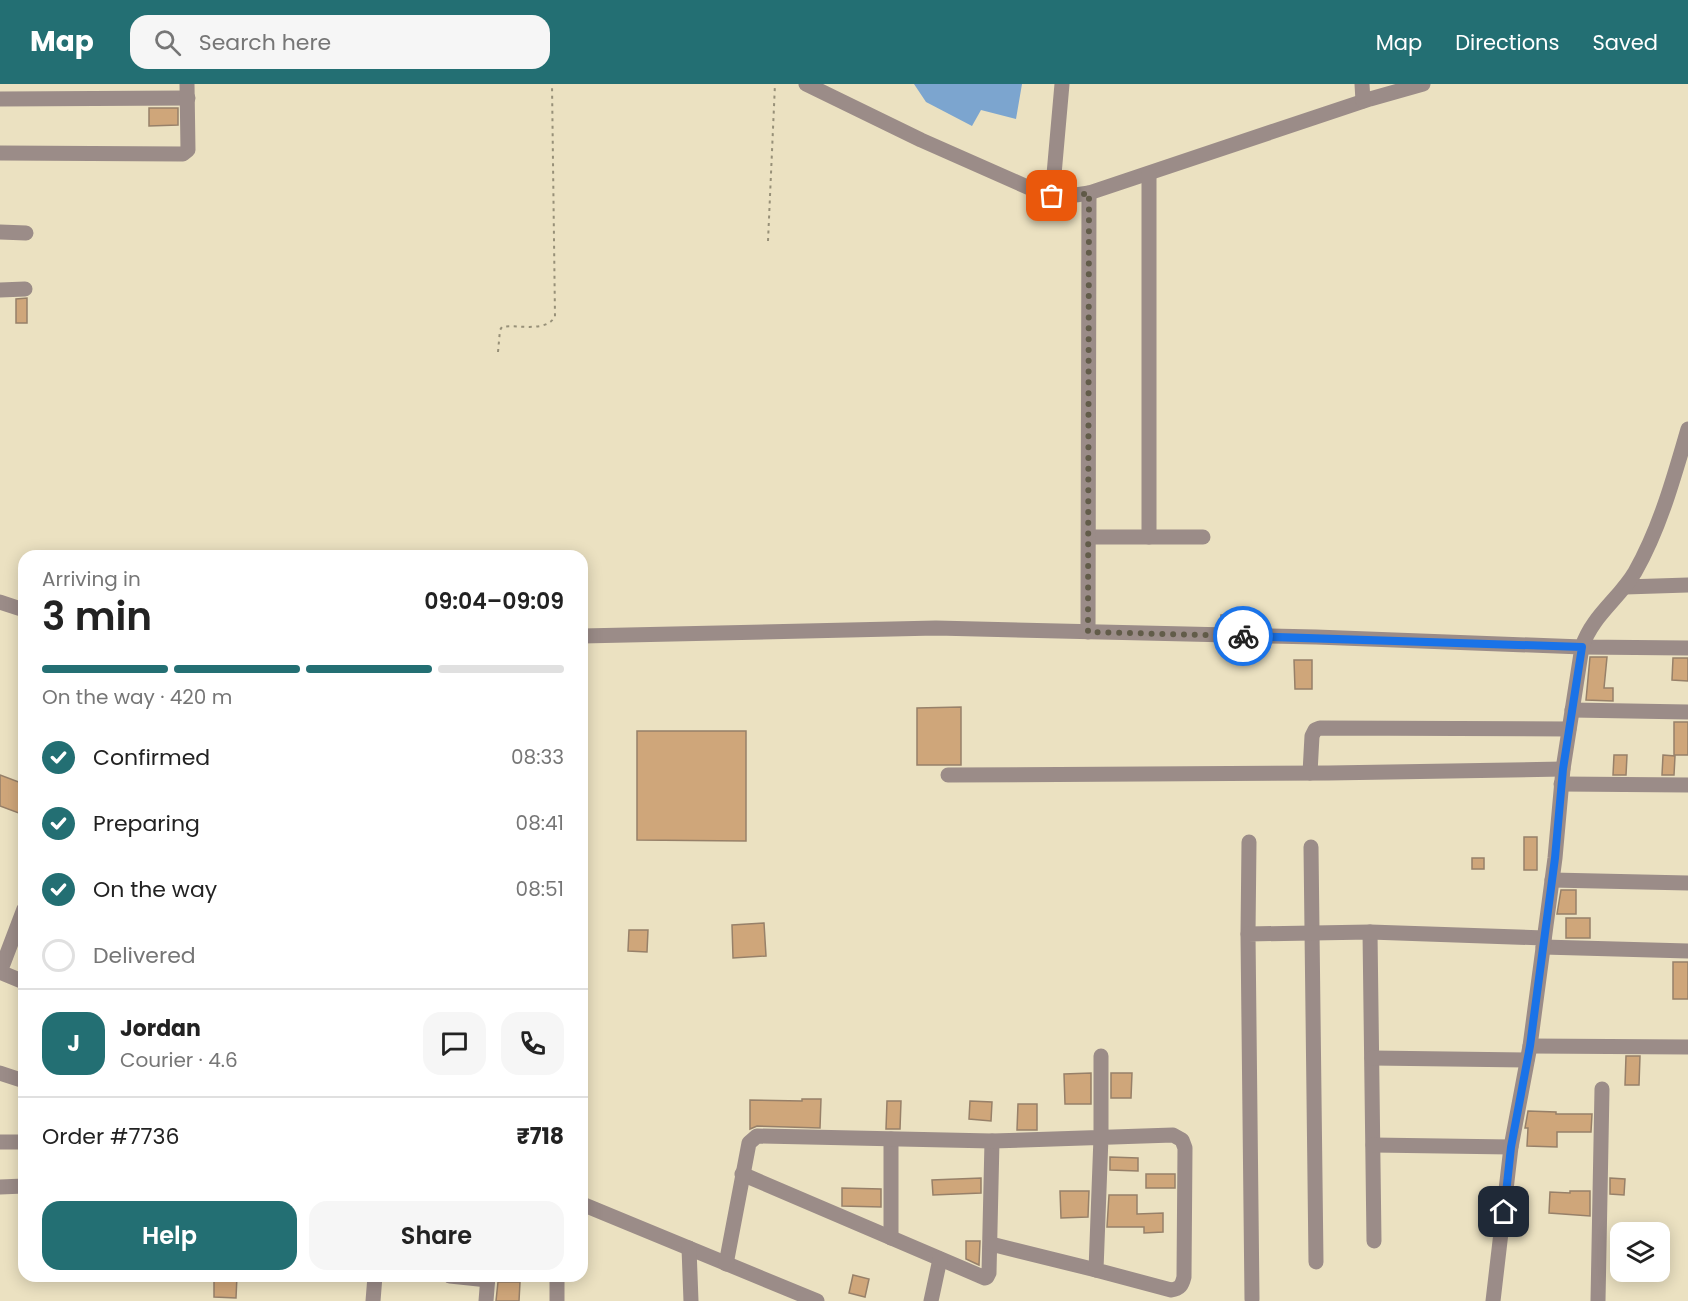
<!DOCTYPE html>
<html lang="en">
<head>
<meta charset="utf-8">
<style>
  :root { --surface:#fff; --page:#f6f6f6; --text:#222; --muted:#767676; --line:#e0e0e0; --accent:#236f73 }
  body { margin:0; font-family:Poppins,sans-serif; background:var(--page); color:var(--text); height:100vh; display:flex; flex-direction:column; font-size:22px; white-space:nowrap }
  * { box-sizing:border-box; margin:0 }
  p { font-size:20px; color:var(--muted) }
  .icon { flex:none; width:33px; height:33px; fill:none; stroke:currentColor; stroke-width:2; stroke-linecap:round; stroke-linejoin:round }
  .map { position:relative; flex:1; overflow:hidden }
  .side { position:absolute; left:18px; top:466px; width:570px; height:732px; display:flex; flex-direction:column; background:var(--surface); border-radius:18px; box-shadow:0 3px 15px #0003 }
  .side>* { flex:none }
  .controls { position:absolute; left:1610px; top:1138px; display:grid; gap:12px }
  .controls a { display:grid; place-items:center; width:60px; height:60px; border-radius:12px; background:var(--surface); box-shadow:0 3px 15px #0003; font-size:30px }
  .pin { position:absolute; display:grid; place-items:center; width:51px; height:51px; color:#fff; margin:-26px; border-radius:12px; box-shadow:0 3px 9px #0006 }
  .courier { position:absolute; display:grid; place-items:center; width:60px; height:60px; margin:-30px; border:4px solid #1a73e8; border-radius:50%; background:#fff; color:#222; box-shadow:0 2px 8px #0007 }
  .head em { font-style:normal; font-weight:600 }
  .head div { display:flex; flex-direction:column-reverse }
  .head { display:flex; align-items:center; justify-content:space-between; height:102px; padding:0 24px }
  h1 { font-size:39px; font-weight:600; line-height:45px }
  .bar { display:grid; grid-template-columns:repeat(4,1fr); gap:9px 6px; align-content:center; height:72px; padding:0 24px }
  .bar i { height:8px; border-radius:4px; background:var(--line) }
  .bar .active { background:var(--accent) }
  .bar p { grid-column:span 4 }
  .line { display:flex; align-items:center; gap:15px; padding:0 24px; border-top:2px solid var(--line) }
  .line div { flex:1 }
  .round { display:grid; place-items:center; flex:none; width:63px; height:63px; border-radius:18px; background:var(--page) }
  ol { padding:0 24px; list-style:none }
  li { display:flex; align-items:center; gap:18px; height:66px }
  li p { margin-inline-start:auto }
  li .icon { padding:6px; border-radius:50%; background:var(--accent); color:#fff; stroke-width:4 }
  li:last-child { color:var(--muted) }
  li i { width:33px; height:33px; border:3px solid var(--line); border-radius:50% }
  .primary-button { display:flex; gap:12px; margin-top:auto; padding:12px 24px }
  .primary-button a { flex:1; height:69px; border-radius:18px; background:var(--accent); color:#fff; font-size:24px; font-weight:600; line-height:69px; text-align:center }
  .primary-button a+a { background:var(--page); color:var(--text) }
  header { display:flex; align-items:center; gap:36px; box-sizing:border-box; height:84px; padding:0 30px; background:var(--accent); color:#fff }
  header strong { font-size:28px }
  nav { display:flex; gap:33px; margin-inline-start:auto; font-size:21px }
  .search { width:420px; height:54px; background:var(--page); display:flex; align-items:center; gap:15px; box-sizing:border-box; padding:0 21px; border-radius:18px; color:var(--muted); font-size:22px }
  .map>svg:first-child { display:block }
</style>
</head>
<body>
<header>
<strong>Map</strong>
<div class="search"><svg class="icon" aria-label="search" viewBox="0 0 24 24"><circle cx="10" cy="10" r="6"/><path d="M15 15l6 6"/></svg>Search here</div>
<nav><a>Map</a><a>Directions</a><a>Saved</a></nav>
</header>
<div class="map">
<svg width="1688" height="1217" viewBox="0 0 1688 1217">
  <rect width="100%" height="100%" fill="#ebe1c1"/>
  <polygon fill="#7ca5cf" points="914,0 1022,0 1016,35 981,26 972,42 926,18"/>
  <g fill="#cfa67a" stroke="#978069" stroke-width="1.5">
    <polygon points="149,24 178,24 178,41 149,42"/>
    <polygon points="27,214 27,239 16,239 16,215"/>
    <polygon points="1221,531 1238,532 1237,541 1220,541"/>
    <polygon points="1590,573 1607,573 1604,604 1613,604 1613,617 1586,616"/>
    <polygon points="1673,574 1688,574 1688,597 1672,596"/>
    <polygon points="1294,576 1312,576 1312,605 1295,605"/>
    <polygon points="961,623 961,681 917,681 917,624"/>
    <rect x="1674" y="638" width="14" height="33"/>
    <polygon points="637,647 746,647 746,757 637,756"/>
    <polygon points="1614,671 1627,671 1626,691 1613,691"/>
    <polygon points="1663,671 1675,672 1674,691 1662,691"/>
    <polygon points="0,691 24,700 24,731 0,722"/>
    <rect x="1524" y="753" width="13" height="33"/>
    <rect x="1472" y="774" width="12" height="11"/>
    <polygon points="1561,806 1576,806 1576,830 1557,830"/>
    <rect x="1566" y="834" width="24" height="20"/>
    <polygon points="764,839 766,872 733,874 732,841"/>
    <polygon points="629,846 648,846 647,868 628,867"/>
    <rect x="1673" y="878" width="15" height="37"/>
    <polygon points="1626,972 1640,972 1639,1001 1625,1001"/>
    <polygon points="1091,989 1091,1020 1065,1020 1064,990"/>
    <polygon points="1111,989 1132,989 1131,1014 1111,1014"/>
    <polygon points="802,1015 821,1015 820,1044 757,1042 750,1045 750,1016 802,1017"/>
    <polygon points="887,1017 901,1017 900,1045 886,1045"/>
    <polygon points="970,1017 992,1018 991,1037 969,1035"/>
    <polygon points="1018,1020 1037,1020 1037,1046 1017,1046"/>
    <polygon points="1528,1027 1556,1028 1556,1030 1592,1030 1591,1048 1557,1048 1557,1063 1527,1062 1528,1044 1525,1044"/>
    <polygon points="1110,1073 1138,1074 1138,1087 1110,1086"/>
    <rect x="1146" y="1090" width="29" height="14"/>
    <polygon points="981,1094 981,1109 933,1111 932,1096"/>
    <polygon points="1610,1094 1625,1095 1624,1111 1610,1110"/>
    <polygon points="842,1104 881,1105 881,1123 842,1122"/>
    <polygon points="1060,1107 1089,1107 1088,1133 1061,1134"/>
    <polygon points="1570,1107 1590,1107 1590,1132 1549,1129 1550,1108 1570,1109"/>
    <polygon points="1109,1111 1137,1111 1137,1130 1163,1129 1163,1148 1144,1149 1144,1143 1107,1143"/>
    <polygon points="966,1157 980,1157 979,1181 966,1175"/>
    <polygon points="853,1191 869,1195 865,1213 849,1209"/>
    <polygon points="214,1192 237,1192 236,1214 214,1213"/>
    <polygon points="498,1198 520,1198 519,1217 496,1217"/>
  </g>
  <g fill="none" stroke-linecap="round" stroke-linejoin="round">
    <g stroke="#979078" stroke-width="2" stroke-dasharray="3 4.5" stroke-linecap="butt">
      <polyline points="768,157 775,0"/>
      <path d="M498,268L500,246L502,243C518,240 544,249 555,233L552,0"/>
    </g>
    <g stroke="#9b8c88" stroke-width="15">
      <polyline points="806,0 921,56 1034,106 1062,113 1089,109 1370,15 1423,0"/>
      <polyline points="1362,0 1363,17"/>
      <polyline points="0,15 188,14"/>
      <polyline points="0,69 183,70 188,66 187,0"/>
      <polyline points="1052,113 1062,0"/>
      <polyline points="0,148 26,149"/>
      <polyline points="0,206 25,205"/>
      <polyline points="1089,453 1203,453"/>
      <polyline points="1149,453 1149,90"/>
      <polyline points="1625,503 1688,501"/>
      <polyline points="0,518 24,526"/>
      <polyline points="1088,548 1089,109"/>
      <polyline points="582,552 936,544 1316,553 1582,563 1688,564"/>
      <polyline points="1572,626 1688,628"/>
      <polyline points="1310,689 1312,652 1315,646 1320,644 1569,645"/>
      <polyline points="948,691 1329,689 1563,685"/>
      <polyline points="1561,700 1688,701"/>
      <polyline points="1311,763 1316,1178"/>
      <polyline points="1552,796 1688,799"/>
      <polyline points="24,825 0,888 24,898"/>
      <polyline points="1370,848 1374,1157"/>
      <polyline points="1248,850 1249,758"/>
      <polyline points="1543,863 1688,867"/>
      <polyline points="1530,962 1688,963"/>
      <polyline points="1372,974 1527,976"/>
      <polyline points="0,989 24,997"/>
      <polyline points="0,1058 24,1058"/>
      <polyline points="1373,1061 1511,1063"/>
      <polyline points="742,1090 985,1194 987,1193 989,1189 992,1057"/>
      <polyline points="0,1103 24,1102"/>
      <polyline points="582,1120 817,1217"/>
      <polyline points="891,1154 891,1055"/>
      <polyline points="991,1160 1096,1186"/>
      <polyline points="689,1164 691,1217"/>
      <path d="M726,1180L749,1059L757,1052L992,1057L1173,1051L1182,1056L1185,1064L1184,1193C1182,1201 1180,1205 1171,1206L1096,1186L1101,1053V972"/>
      <polyline points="450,1192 488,1196"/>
      <polyline points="557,1192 557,1217"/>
      <polyline points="1252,1215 1248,850 1370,848 1544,854"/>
      <polyline points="373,1217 375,1192"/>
      <polyline points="486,1217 488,1192"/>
      <polyline points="931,1217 940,1175"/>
      <path d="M1493,1217L1511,1063L1530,962L1555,774L1563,685L1582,563C1592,532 1619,515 1635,488C1660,444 1674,393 1688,345"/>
      <polyline points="1598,1217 1602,1005"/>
    </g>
  </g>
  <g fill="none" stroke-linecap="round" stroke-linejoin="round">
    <polyline stroke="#625c49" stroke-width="6" stroke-dasharray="0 10.8" points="1052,112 1069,113 1089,109 1088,548 1243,552"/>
    <polyline stroke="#1a73e8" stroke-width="8" points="1243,552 1582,563 1563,685 1555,774 1530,962 1511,1063 1504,1128"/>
  </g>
</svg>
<div class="controls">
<a><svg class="icon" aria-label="layers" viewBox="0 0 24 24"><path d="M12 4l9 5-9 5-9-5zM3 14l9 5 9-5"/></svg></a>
</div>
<div class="pin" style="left:1052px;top:112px;background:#ea580c"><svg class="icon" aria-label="bag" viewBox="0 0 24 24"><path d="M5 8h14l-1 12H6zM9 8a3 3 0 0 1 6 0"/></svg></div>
<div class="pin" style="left:1504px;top:1128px;background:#1f2937"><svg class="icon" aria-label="home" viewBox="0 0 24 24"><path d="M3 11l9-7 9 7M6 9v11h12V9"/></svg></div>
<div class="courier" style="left:1243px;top:552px"><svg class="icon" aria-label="bike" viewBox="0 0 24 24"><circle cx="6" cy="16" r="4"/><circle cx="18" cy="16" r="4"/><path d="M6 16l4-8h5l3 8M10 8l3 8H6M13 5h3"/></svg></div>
<section class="side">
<div class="head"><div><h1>3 min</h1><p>Arriving in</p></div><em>09:04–09:09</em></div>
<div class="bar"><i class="active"></i><i class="active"></i><i class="active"></i><i></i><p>On the way · 420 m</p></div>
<ol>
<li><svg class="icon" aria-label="check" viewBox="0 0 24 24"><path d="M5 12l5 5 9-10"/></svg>Confirmed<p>08:33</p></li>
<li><svg class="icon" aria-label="check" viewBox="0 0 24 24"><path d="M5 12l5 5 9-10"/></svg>Preparing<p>08:41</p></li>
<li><svg class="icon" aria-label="check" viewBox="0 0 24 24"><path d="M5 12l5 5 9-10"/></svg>On the way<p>08:51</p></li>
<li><i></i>Delivered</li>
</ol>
<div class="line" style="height:108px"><b class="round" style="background:var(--accent);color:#fff">J</b><div><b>Jordan</b><p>Courier · 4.6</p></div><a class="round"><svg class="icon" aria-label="chat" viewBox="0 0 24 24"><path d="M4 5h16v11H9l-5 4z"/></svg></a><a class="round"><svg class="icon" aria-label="phone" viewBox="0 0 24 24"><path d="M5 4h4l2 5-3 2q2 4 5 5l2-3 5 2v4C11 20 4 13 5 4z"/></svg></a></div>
<div class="line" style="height:78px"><div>Order #7736</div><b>₹718</b></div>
<div class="primary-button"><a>Help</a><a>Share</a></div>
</section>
</div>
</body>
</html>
